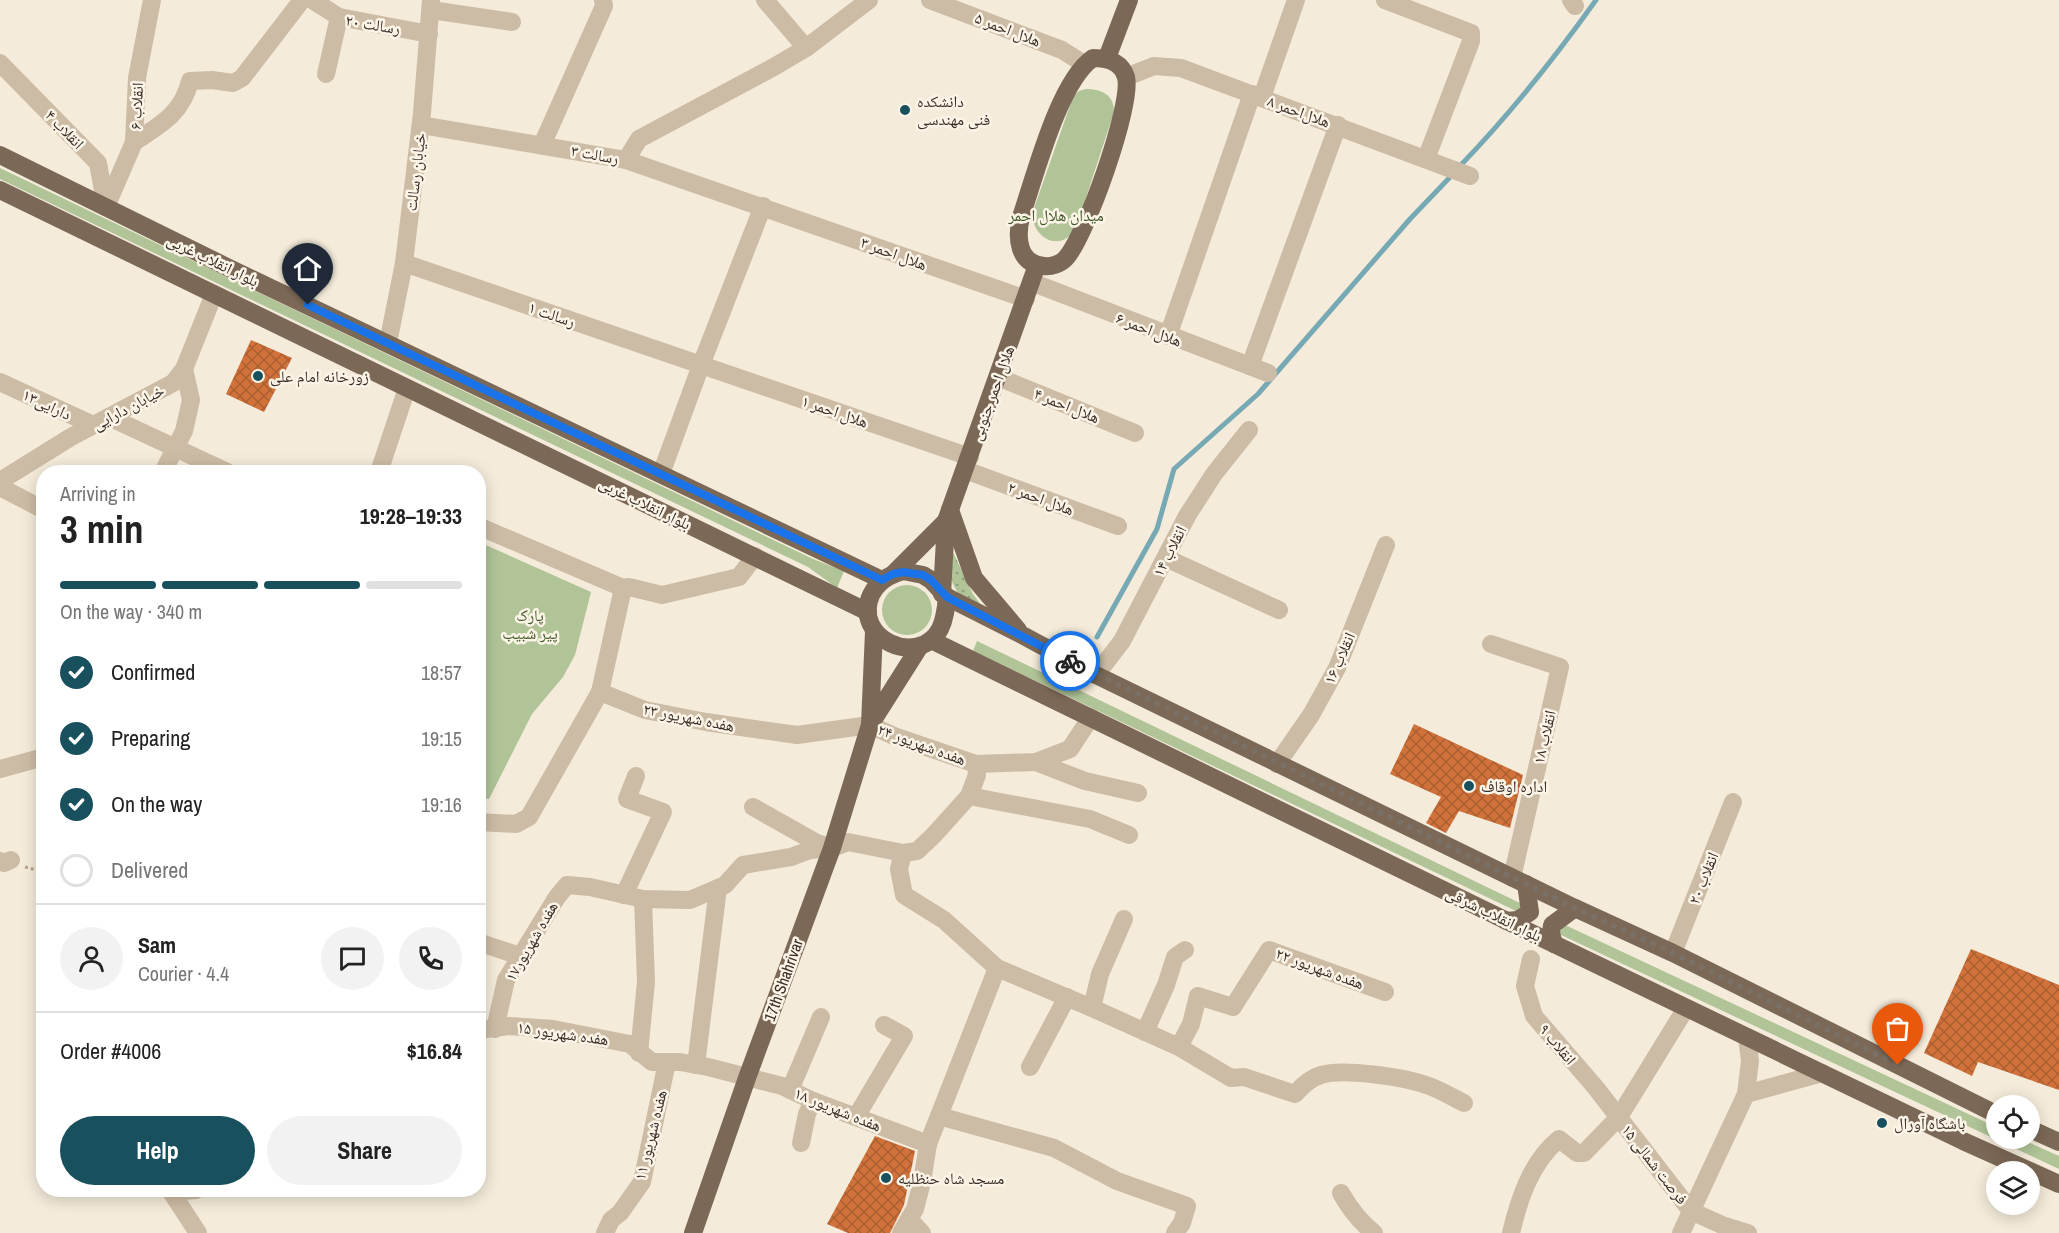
<!DOCTYPE html>
<html lang="en">
<head>
<meta charset="utf-8">
<style>
  :root { --surface:#fff; --page:#f2f2f2; --text:#222; --muted:#767676; --line:#e0e0e0; --accent:#18505e }
  body { margin:0; font-family:"Archivo Narrow","Noto Naskh Arabic",sans-serif; background:var(--page); color:var(--text); height:100vh; display:flex; flex-direction:column; font-size:22px; white-space:nowrap }
  * { box-sizing:border-box; margin:0 }
  p { font-size:20px; color:var(--muted) }
  .icon { flex:none; width:33px; height:33px; fill:none; stroke:currentColor; stroke-width:2; stroke-linecap:round; stroke-linejoin:round }
  .map { position:relative; flex:1; overflow:hidden }
  .panel { position:absolute; left:36px; top:465px; width:450px; height:732px; display:flex; flex-direction:column; background:var(--surface); border-radius:24px; box-shadow:0 3px 15px #0003 }
  .panel>* { flex:none }
  .tools { position:absolute; left:1986px; top:1095px; display:grid; gap:12px }
  .tools a { display:grid; place-items:center; width:54px; height:54px; border-radius:50%; background:var(--surface); box-shadow:0 3px 15px #0003; font-size:30px }
  .pin { position:absolute; display:grid; place-items:center; width:51px; height:51px; color:#fff; margin:-62px -26px; border-radius:50% 50% 50% 0; rotate:-45deg; box-shadow:0 0 6px #0007 }
  .pin .icon { rotate:45deg }
  .courier { position:absolute; display:grid; place-items:center; width:60px; height:60px; margin:-30px; border:4px solid #1a73e8; border-radius:50%; background:#fff; color:#222; box-shadow:0 2px 8px #0007 }
  .head em { font-style:normal; font-weight:800 }
  .head div { display:flex; flex-direction:column-reverse }
  .head { display:flex; align-items:center; justify-content:space-between; height:102px; padding:0 24px }
  h1 { font-size:39px; font-weight:800; line-height:45px }
  .bar { display:grid; grid-template-columns:repeat(4,1fr); gap:9px 6px; align-content:center; height:72px; padding:0 24px }
  .bar i { height:8px; border-radius:4px; background:var(--line) }
  .bar .on { background:var(--accent) }
  .bar p { grid-column:span 4 }
  .line { display:flex; align-items:center; gap:15px; padding:0 24px; border-top:2px solid var(--line) }
  .line div { flex:1 }
  .round { display:grid; place-items:center; flex:none; width:63px; height:63px; border-radius:32px; background:var(--page) }
  ol { padding:0 24px; list-style:none }
  li { display:flex; align-items:center; gap:18px; height:66px }
  li p { margin-inline-start:auto }
  li .icon { padding:6px; border-radius:50%; background:var(--accent); color:#fff; stroke-width:4 }
  li:last-child { color:var(--muted) }
  li i { width:33px; height:33px; border:3px solid var(--line); border-radius:50% }
  .cta { display:flex; gap:12px; margin-top:auto; padding:12px 24px }
  .cta a { flex:1; height:69px; border-radius:36px; background:var(--accent); color:#fff; font-size:24px; font-weight:800; line-height:69px; text-align:center }
  .cta a+a { background:var(--page); color:var(--text) }
  .map>svg:first-child { display:block }
</style>
</head>
<body>
<div class="map">
<svg width="2059" height="1233" viewBox="0 0 2059 1233">
  <defs>
    <pattern id="grass-dots" width="8" height="8" patternUnits="userSpaceOnUse" patternTransform="scale(1.5)"><rect width="8" height="8" fill="#b0c498"/><path d="M2 2h.1M6 6h.1" fill="none" stroke="#90a07c" stroke-width="1.8" stroke-linecap="round"/></pattern>
    <pattern id="building-cross-hatch" width="8" height="8" patternUnits="userSpaceOnUse" patternTransform="scale(1.5)"><rect width="8" height="8" fill="#d1723b"/><path d="M0 0l8 8M0 8l8-8" fill="none" stroke="#ab5e32"/></pattern>
  </defs>
  <rect width="100%" height="100%" fill="#f4ebda"/>
  <path fill="url(#grass-dots)" d="M951,548L973,594L991,619C975,609 956,598 951,578C948,569 951,557 951,548Z"/>
  <g fill="#b0c498">
    <path d="M1086,89C1102,89 1114,95 1114,112L1076,228C1062,252 1034,241 1032,214L1073,97L1079,91Z"/>
    <polygon points="0,168 813,559 844,571 837,588 808,567 0,179"/>
    <polygon points="479,542 591,592 575,655 563,677 532,714 489,799 478,798"/>
    <circle cx="907" cy="610" r="25"/>
    <polygon points="977,641 1522,904 1518,912 973,651"/>
    <polygon points="1563,924 1996,1127 1996,1138 2021,1139 2059,1156 2059,1169 1559,934"/>
  </g>
  <g fill="none" stroke-linecap="round" stroke-linejoin="round">
    <g stroke="#76a9b4" stroke-width="5">
      <path d="M1459,167C1509,115 1554,59 1596,0"/>
      <polyline points="1097,637 1157,529 1174,469 1258,394 1410,219 1453,174"/>
    </g>
  </g>
  <g fill="url(#building-cross-hatch)">
    <polygon points="251,340 292,358 264,412 226,394"/>
    <polygon points="1414,724 1523,775 1510,828 1459,811 1446,833 1426,823 1441,797 1390,774"/>
    <polygon points="1971,949 2059,985 2059,1090 1978,1062 1972,1076 1924,1053"/>
    <polygon points="875,1136 915,1151 904,1205 890,1233 848,1233 827,1224"/>
  </g>
  <g fill="none" stroke-linecap="round" stroke-linejoin="round">
    <polyline stroke="#b9a68f" stroke-width="3" stroke-dasharray="3 3" stroke-linecap="butt" points="25,867 44,872"/>
    <g stroke="#cdbca5" stroke-width="18">
      <polyline points="312,0 339,17"/>
      <polyline points="765,0 806,48"/>
      <polyline points="930,0 1062,50 1084,64"/>
      <polyline points="1385,0 1471,33 1471,41 1426,159"/>
      <polyline points="1571,0 1575,6"/>
      <polyline points="431,10 512,22"/>
      <polyline points="0,63 98,163 106,207"/>
      <polyline points="326,74 339,17 429,34"/>
      <polyline points="1126,77 1154,66 1181,68 1470,176"/>
      <polyline points="1262,97 1296,0"/>
      <polyline points="421,125 626,160 1026,299"/>
      <path d="M134,142C160,125 182,114 190,81L212,80L233,83L242,78L302,0"/>
      <polyline points="542,145 604,6 603,0"/>
      <polyline points="626,160 639,139 772,68 806,48 869,0"/>
      <polyline points="106,207 134,142 137,78 152,0"/>
      <polyline points="404,263 970,457"/>
      <polyline points="1031,282 1268,373"/>
      <polyline points="1168,336 1252,94"/>
      <polyline points="388,343 404,263 422,113 431,0"/>
      <polyline points="1250,366 1338,125"/>
      <polyline points="998,377 1135,433"/>
      <polyline points="0,382 93,425"/>
      <polyline points="109,417 227,472"/>
      <polyline points="965,470 1118,526"/>
      <polyline points="163,472 184,431 191,400 184,369"/>
      <polyline points="379,472 407,388"/>
      <polyline points="661,474 701,365 763,206"/>
      <polyline points="0,481 71,437 173,383 184,369 214,294"/>
      <polyline points="0,487 44,510"/>
      <polyline points="478,526 623,588"/>
      <polyline points="1166,558 1279,610"/>
      <polyline points="1491,644 1560,667 1512,878"/>
      <polyline points="1096,675 1122,641 1187,516 1214,474 1249,430"/>
      <polyline points="600,692 623,588 629,587 662,595 739,577 755,556"/>
      <polyline points="1036,762 1085,781 1138,793"/>
      <polyline points="976,764 1036,762 1070,749 1091,717"/>
      <polyline points="1277,764 1311,715 1337,668 1386,545"/>
      <polyline points="0,769 44,757"/>
      <polyline points="753,807 817,843 830,847"/>
      <polyline points="478,822 516,824 529,817 600,692 645,710 706,722 797,735 870,725 894,736 976,764 977,775 969,796"/>
      <polyline points="903,853 917,851 933,836 969,796 1090,819 1129,835"/>
      <polyline points="0,861 4,863 11,860"/>
      <polyline points="624,895 663,812 627,799 636,776"/>
      <polyline points="478,942 520,956"/>
      <polyline points="1673,953 1733,802"/>
      <polyline points="1531,959 1525,986 1534,1016 1596,1088 1691,1211 1722,1225 1748,1233"/>
      <path d="M997,968L1092,1008L1179,1047L1231,1078L1244,1077L1295,1094C1302,1086 1310,1078 1321,1075C1342,1068 1404,1077 1426,1085C1439,1089 1452,1097 1464,1103"/>
      <polyline points="1092,1008 1100,974 1124,919"/>
      <polyline points="495,1029 506,980 557,897 567,885 590,887 643,899 690,900 725,885 743,865 791,857 810,850 832,848 848,842 903,853 899,869 904,895 944,920 997,968 928,1144 922,1182 915,1209 901,1233"/>
      <polyline points="478,1030 510,1026 553,1029 630,1044 652,1062 680,1062 708,1067 782,1086 813,1101 928,1144"/>
      <polyline points="1145,1032 1166,985 1175,957 1185,950"/>
      <polyline points="1179,1047 1191,1024 1198,996 1233,1007 1269,950 1385,992"/>
      <polyline points="639,1053 646,982 643,899"/>
      <polyline points="696,1065 718,888"/>
      <polyline points="1030,1067 1067,997"/>
      <polyline points="790,1090 821,1017"/>
      <polyline points="1746,1094 1822,1073"/>
      <polyline points="939,1116 1054,1148 1117,1181 1187,1206 1182,1223 1175,1233"/>
      <polyline points="856,1117 904,1036 884,1025"/>
      <polyline points="801,1143 807,1114 813,1101"/>
      <polyline points="170,1190 198,1233"/>
      <polyline points="171,1192 196,1190"/>
      <path d="M1341,1193C1350,1209 1360,1222 1374,1233"/>
      <polyline points="909,1219 922,1233"/>
      <polyline points="605,1233 611,1220 620,1213 642,1182 667,1062"/>
      <path d="M1511,1233C1519,1199 1531,1162 1559,1139L1577,1153H1584L1619,1117L1686,1008"/>
      <polyline points="1681,1233 1746,1094 1750,1061 1747,1037"/>
    </g>
    <g stroke="#7c6856" stroke-width="18">
      <path d="M1093,58C1107,58 1121,61 1126,77C1133,104 1085,239 1065,259C1060,264 1051,267 1044,266C1018,264 1016,238 1021,217C1035,176 1059,81 1093,58Z"/>
      <polyline points="1107,58 1129,0"/>
      <polyline points="0,155 227,267 882,580"/>
      <polyline points="0,190 868,612"/>
      <polyline points="950,510 974,578 1018,630"/>
      <polyline points="946,521 1037,265"/>
      <path d="M903,571L923,575L931,580L947,597C946,608 945,619 940,629C918,669 852,638 871,595C878,581 889,575 903,571Z"/>
      <polyline points="893,574 946,521 942,594"/>
      <polyline points="947,597 1024,636 1096,675 1575,908 1673,953 1996,1114"/>
      <polyline points="874,631 870,725 920,646"/>
      <polyline points="931,640 1554,944 1963,1141 2059,1184"/>
      <polyline points="1506,921 1518,920 1530,912 1526,884"/>
      <polyline points="1554,944 1551,933 1552,925 1575,908"/>
      <polyline points="2030,1129 2059,1142"/>
      <polyline points="693,1233 747,1078 832,848 870,725"/>
    </g>
  </g>
  <g fill="none" stroke-linecap="round" stroke-linejoin="round">
    <polyline stroke="#7a7066" stroke-width="6" stroke-dasharray="0 10.8" points="1070,661 1575,908 1673,953 1898,1065"/>
    <polyline stroke="#1a73e8" stroke-width="8" points="308,305 882,580 893,574 903,572 923,575 931,580 947,597 1070,661"/>
  </g>
  <g fill="#18505e" stroke="#fbf4e7" stroke-width="2">
    <circle cx="905" cy="110" r="6"/>
    <circle cx="258" cy="376" r="6"/>
    <circle cx="1469" cy="786" r="6"/>
    <circle cx="1882" cy="1123" r="6"/>
    <circle cx="886" cy="1178" r="6"/>
  </g>
  <g text-anchor="middle" stroke-width="5" stroke-linejoin="round" paint-order="stroke">
    <g font-size="16" fill="#382e27" stroke="#fbf4e7">
      <text transform="translate(373 24) rotate(9)" y="6">رسالت ۲۰</text>
      <text transform="translate(1008 29) rotate(21)" y="6">هلال احمر ۵</text>
      <text transform="translate(136 106) rotate(-87)" y="6">انقلاب ۶</text>
      <text transform="translate(1299 111) rotate(20)" y="6">هلال‌احمر ۸</text>
      <text transform="translate(65 129) rotate(46)" y="6">انقلاب ۴</text>
      <text transform="translate(595 154) rotate(10)" y="6">رسالت ۳</text>
      <text transform="translate(415 172) rotate(-83)" y="6">خیابان رسالت</text>
      <text transform="translate(894 253) rotate(20)" y="6">هلال احمر ۳</text>
      <text transform="translate(213 260) rotate(26)" y="6">بلوار انقلاب غربی</text>
      <text transform="translate(552 314) rotate(19)" y="6">رسالت ۱</text>
      <text transform="translate(1149 329) rotate(21)" y="6">هلال احمر ۶</text>
      <text transform="translate(992 393) rotate(-70)" y="6">هلال احمر جنوبی</text>
      <text transform="translate(47 404) rotate(25)" y="6">دارایی۱۳</text>
      <text transform="translate(1067 405) rotate(22)" y="6">هلال احمر ۴</text>
      <text transform="translate(128 407) rotate(-28)" y="6">خیابان دارایی</text>
      <text transform="translate(835 411) rotate(19)" y="6">هلال احمر ۱</text>
      <text transform="translate(1041 498) rotate(20)" y="6">هلال احمر ۲</text>
      <text transform="translate(645 503) rotate(26)" y="6">بلوار انقلاب غربی</text>
      <text transform="translate(1169 551) rotate(-63)" y="6">انقلاب ۱۴</text>
      <text transform="translate(1339 658) rotate(-66)" y="6">انقلاب ۱۶</text>
      <text transform="translate(689 717) rotate(11)" y="6">هفده شهریور ۲۳</text>
      <text transform="translate(1544 737) rotate(-77)" y="6">انقلاب ۱۸</text>
      <text transform="translate(922 744) rotate(20)" y="6">هفده شهریور ۲۴</text>
      <text transform="translate(1703 878) rotate(-68)" y="6">انقلاب ۲۰</text>
      <text transform="translate(1494 914) rotate(26)" y="6">بلوار انقلاب شرقی</text>
      <text transform="translate(531 941) rotate(-60)" y="6">هفده شهریور۱۷</text>
      <text transform="translate(1320 968) rotate(20)" y="6">هفده شهریور ۲۲</text>
      <text transform="translate(783 980) rotate(-70)" y="6">17th Shahrivar</text>
      <text transform="translate(563 1033) rotate(8)" y="6">هفده شهریور ۱۵</text>
      <text transform="translate(1558 1044) rotate(50)" y="6">انقلاب ۹</text>
      <text transform="translate(838 1109) rotate(22)" y="6">هفده شهریور ۱۸</text>
      <text transform="translate(650 1135) rotate(-76)" y="6">هفده شهریور ۱۱</text>
      <text transform="translate(1655 1164) rotate(52)" y="6">فرصت شمالی ۱۵</text>
    </g>
    <g font-size="16" fill="#382e27" stroke="#fbf4e7" text-anchor="start">
      <text x="917" y="107">دانشکده<tspan x="917" dy="18">فنی مهندسی</tspan></text>
      <text x="270" y="382">زورخانه امام علی</text>
      <text x="1481" y="792">اداره اوقاف</text>
      <text x="1894" y="1129">باشگاه آورال</text>
      <text x="898" y="1184">مسجد شاه حنظلیه</text>
    </g>
    <g font-size="16" fill="#415928" stroke="#fbf4e7">
      <text x="1056" y="221">میدان هلال احمر</text>
      <text x="530" y="621">پارک<tspan x="530" dy="18">پیر شبیب</tspan></text>
    </g>
  </g>
</svg>
<div class="tools">
<a><svg class="icon" aria-label="locate" viewBox="0 0 24 24"><circle cx="12" cy="12" r="6"/><path d="M12 2v4M12 18v4M2 12h4M18 12h4"/></svg></a>
<a><svg class="icon" aria-label="layers" viewBox="0 0 24 24"><path d="M12 4l9 5-9 5-9-5zM3 14l9 5 9-5"/></svg></a>
</div>
<div class="pin" style="left:1898px;top:1065px;background:#ea580c"><svg class="icon" aria-label="bag" viewBox="0 0 24 24"><path d="M5 8h14l-1 12H6zM9 8a3 3 0 0 1 6 0"/></svg></div>
<div class="pin" style="left:308px;top:305px;background:#1f2937"><svg class="icon" aria-label="home" viewBox="0 0 24 24"><path d="M3 11l9-7 9 7M6 9v11h12V9"/></svg></div>
<div class="courier" style="left:1070px;top:661px"><svg class="icon" aria-label="bike" viewBox="0 0 24 24"><circle cx="6" cy="16" r="4"/><circle cx="18" cy="16" r="4"/><path d="M6 16l4-8h5l3 8M10 8l3 8H6M13 5h3"/></svg></div>
<section class="panel">
<div class="head"><div><h1>3 min</h1><p>Arriving in</p></div><em>19:28–19:33</em></div>
<div class="bar"><i class="on"></i><i class="on"></i><i class="on"></i><i></i><p>On the way · 340 m</p></div>
<ol>
<li><svg class="icon" aria-label="check" viewBox="0 0 24 24"><path d="M5 12l5 5 9-10"/></svg>Confirmed<p>18:57</p></li>
<li><svg class="icon" aria-label="check" viewBox="0 0 24 24"><path d="M5 12l5 5 9-10"/></svg>Preparing<p>19:15</p></li>
<li><svg class="icon" aria-label="check" viewBox="0 0 24 24"><path d="M5 12l5 5 9-10"/></svg>On the way<p>19:16</p></li>
<li><i></i>Delivered</li>
</ol>
<div class="line" style="height:108px"><a class="round"><svg class="icon" aria-label="person" viewBox="0 0 24 24"><circle cx="12" cy="8" r="4"/><path d="M4 21q1-7 8-7t8 7"/></svg></a><div><b>Sam</b><p>Courier · 4.4</p></div><a class="round"><svg class="icon" aria-label="chat" viewBox="0 0 24 24"><path d="M4 5h16v11H9l-5 4z"/></svg></a><a class="round"><svg class="icon" aria-label="phone" viewBox="0 0 24 24"><path d="M5 4h4l2 5-3 2q2 4 5 5l2-3 5 2v4C11 20 4 13 5 4z"/></svg></a></div>
<div class="line" style="height:78px"><div>Order #4006</div><b>$16.84</b></div>
<div class="cta"><a>Help</a><a>Share</a></div>
</section>
</div>
</body>
</html>
